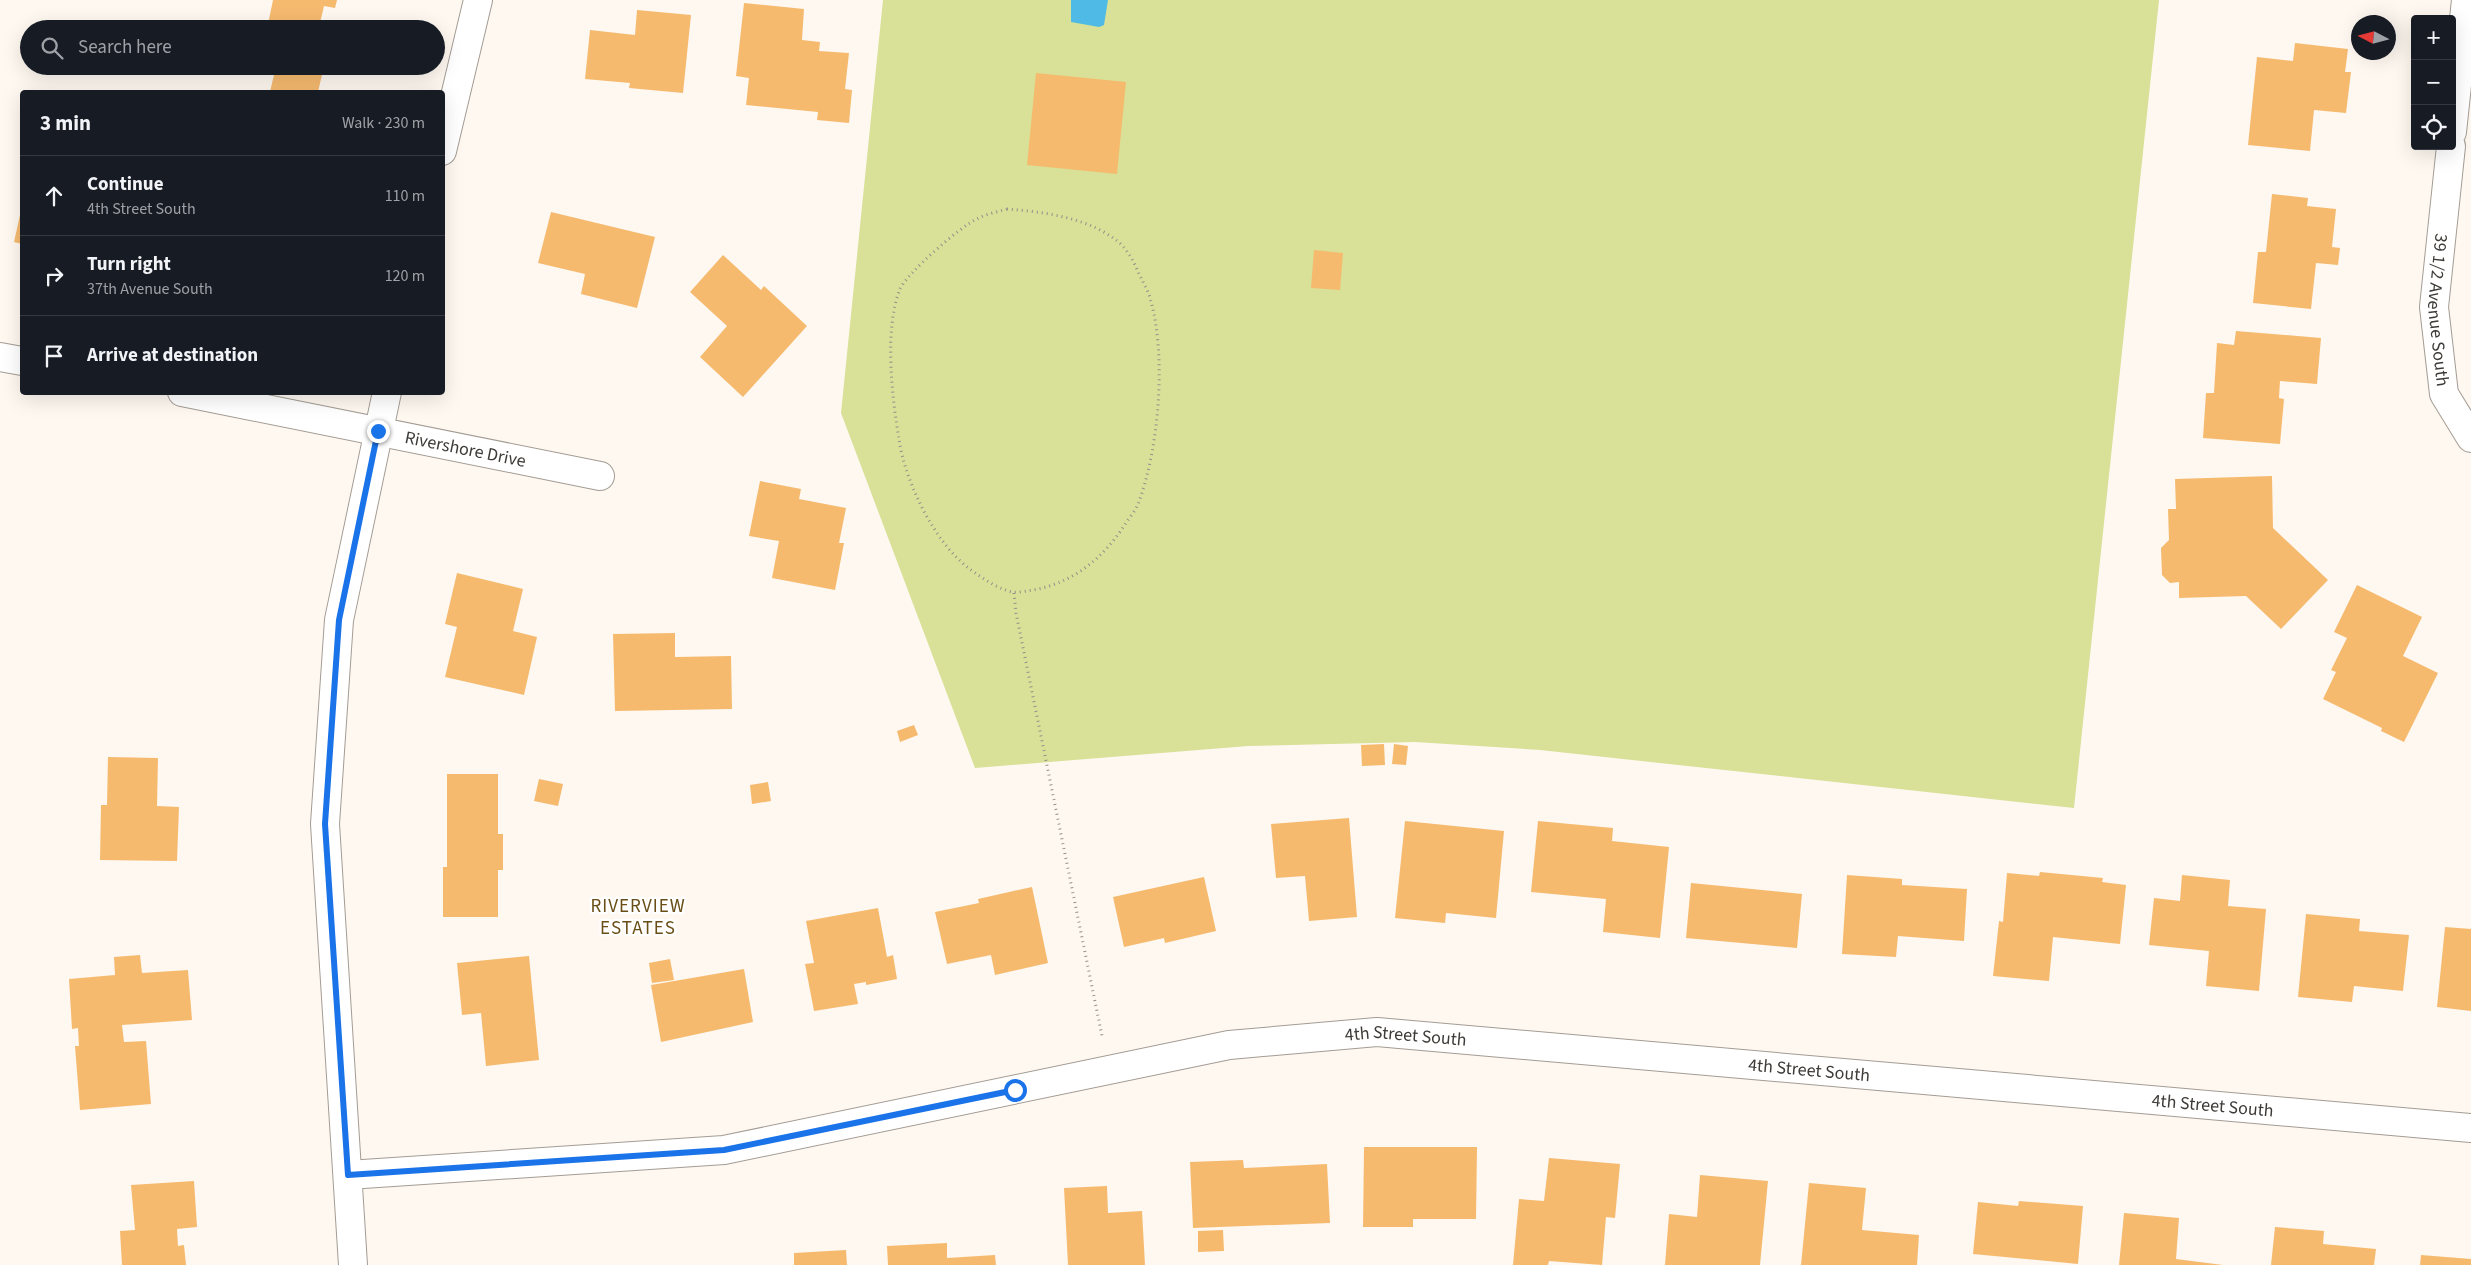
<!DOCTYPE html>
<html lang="en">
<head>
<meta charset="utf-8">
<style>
	:root { --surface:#171b24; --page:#20242c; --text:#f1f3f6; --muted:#9ea1a6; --line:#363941 }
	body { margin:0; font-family:"Source Sans 3",sans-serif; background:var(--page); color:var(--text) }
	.controls { position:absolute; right:15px; top:15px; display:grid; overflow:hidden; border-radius:5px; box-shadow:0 5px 20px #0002 }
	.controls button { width:45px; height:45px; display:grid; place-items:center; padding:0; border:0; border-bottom:1px solid var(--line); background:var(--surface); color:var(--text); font:25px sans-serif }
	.compass { position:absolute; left:2351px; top:15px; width:45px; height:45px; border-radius:50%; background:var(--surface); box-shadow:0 5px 20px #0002; rotate:276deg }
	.stop { position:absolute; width:15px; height:15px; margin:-11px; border:4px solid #1a73e8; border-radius:50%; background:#fff }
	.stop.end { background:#1a73e8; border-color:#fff; box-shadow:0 1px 5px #0008 }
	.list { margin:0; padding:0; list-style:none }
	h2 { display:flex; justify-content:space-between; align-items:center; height:65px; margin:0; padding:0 20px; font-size:21px }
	h2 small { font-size:16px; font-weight:400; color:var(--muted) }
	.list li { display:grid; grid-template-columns:32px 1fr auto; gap:15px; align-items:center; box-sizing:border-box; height:80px; padding:0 20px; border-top:1px solid var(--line) }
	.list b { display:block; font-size:19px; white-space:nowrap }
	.list p { margin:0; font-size:16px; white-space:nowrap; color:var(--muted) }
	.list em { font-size:16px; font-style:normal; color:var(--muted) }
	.icon { flex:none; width:28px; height:28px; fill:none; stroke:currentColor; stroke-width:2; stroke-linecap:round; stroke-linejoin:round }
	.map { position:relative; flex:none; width:2471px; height:1265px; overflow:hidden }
	.search { position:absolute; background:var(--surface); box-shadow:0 5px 20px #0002; left:20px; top:20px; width:425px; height:55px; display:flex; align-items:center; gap:12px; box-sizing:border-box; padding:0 18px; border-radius:28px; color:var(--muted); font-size:19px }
	.panel { position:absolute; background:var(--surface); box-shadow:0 5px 20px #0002; left:20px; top:90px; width:425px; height:305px; border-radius:5px }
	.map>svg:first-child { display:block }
</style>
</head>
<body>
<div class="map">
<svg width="2471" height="1265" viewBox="0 0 2471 1265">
	<rect width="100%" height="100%" fill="#fef8f1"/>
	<path fill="#d8e197" d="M883,0h1276l-85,808 -534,-58 -125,-8 -167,4 -273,22 -134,-355z"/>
	<path fill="#4ebae5" d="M1071,0h37l-4,25 -5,2 -28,-5z"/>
	<path fill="#f6ba6f" d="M273,0h64l-2,8 -11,-2 -4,17 11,2 -1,4h-63z
		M744,3l60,6 -2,31 18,2 -1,9 30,2 -4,36 7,1 -3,33 -32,-3 1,-8 -72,-7 3,-27 -13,-2z
		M637,10l54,5 -8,78 -54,-5 1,-5 -45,-4 5,-49 45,5z
		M2295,43l53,6 -3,23h6l-5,41 -32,-3 -4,41 -62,-6 9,-88 36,4z
		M276,66h48l-6,26h-48z
		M1036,73l90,9 -9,92 -90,-9z
		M2272,194l36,4 -1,8 29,3 -4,38 8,1 -2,17 -22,-2 -5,46 -58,-6 5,-51h8z
		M22,206v38l-8,-2z
		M551,212l104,25 -18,71 -56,-14 4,-20 -47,-11z
		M1314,250l29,3 -3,37 -29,-2z
		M723,255l38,35 3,-4 43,40 -64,71 -43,-40 27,-31 -37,-34z
		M2236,331l85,7 -4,46 -37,-3 -1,17 5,1 -4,45 -77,-6 3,-45h8l3,-50 17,2z
		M2272,476l1,52 55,52 -47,49 -35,-33 -67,2v-16l-9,1 -8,-8 -1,-27 8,-8 -1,-31h8l-1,-30z
		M760,481l41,8 -2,10 47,9 -7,35h5l-9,47 -63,-12 7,-37 -30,-5z
		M457,573l66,16 -10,42 24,6 -13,58 -79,-18 12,-50 -12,-3z
		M2357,585l65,32 -19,39 35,17 -34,69 -23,-11 1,-3 -59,-29 13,-27 -5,-2 16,-32 -13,-6z
		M675,633v24l56,-1 1,53 -117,2 -2,-77z
		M914,725l4,10 -18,7 -3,-11z
		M1384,744l1,21 -23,1 -1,-21z
		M1394,744l14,2 -2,19 -14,-1z
		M108,757l50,1 -1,48 22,1 -2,54 -77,-1 1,-55h6z
		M447,774h51v60h5v36h-5v47h-55v-50h4z
		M539,779l24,5 -5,22 -24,-5z
		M768,782l3,19 -19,3 -2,-19z
		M1349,818l8,99 -48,4 -4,-45 -29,2 -5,-54z
		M1405,821l99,10 -8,87 -50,-5 -1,10 -50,-5z
		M1538,821l75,7 -1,13 57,6 -9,91 -57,-6 3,-33 -75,-7z
		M2040,872l63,6 -1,4 24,3 -6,59 -67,-7 -4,44 -56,-5 6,-55 4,1 4,-49 32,3z
		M1847,875l55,4v6l65,4 -3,52 -66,-5 -2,21 -54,-3z
		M2182,875l48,5 -2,26 38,3 -7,82 -53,-5 3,-35 -60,-6 5,-47 26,3z
		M1204,877l12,54 -51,12 -1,-5 -40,9 -11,-50z
		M1691,883l111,11 -5,54 -111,-10z
		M1032,887l16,76 -53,12 -4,-20 -44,9 -12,-52 44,-9 -1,-4z
		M878,908l9,49 6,-2 4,24 -31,6v-3l-12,2 4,20 -44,7 -9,-47 9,-1 -8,-42z
		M2306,914l54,5 -1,12 50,4 -6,56 -49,-5 -2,16 -54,-5z
		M2445,927l26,2v82l-34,-4z
		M140,955l2,18 46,-3 4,50 -70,5 2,17 22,-1 5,63 -71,6 -5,-64h4l-1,-18 -6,1 -3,-50 46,-4 -1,-18z
		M529,956l10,104 -53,6 -5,-53 -19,2 -5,-52z
		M670,959l4,21 -22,3 -3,-20z
		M744,969l9,53 -92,20 -10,-57z
		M1364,1147h113l-1,72h-63v8h-50z
		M1549,1158l71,6 -5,54 -9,-1 -4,48 -53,-4 -1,4h-35l6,-66 25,2z
		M1243,1160l1,8 83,-4 3,59 -137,5 -3,-66z
		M1700,1175l68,6 -8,84h-95l4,-51 28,3z
		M194,1181l3,46 -20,2 1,17 6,-1 2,20h-64l-2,-34 15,-1 -4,-45z
		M1809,1183l57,5 -4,42 57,5 -2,30h-116z
		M1107,1186l1,27 34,-2 3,54h-77l-4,-77z
		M2019,1201l64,5 -5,58 -105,-10 5,-52 40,4z
		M2124,1213l55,5 -3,41 47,6h-104z
		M2275,1227l49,4 -1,13 53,5 -2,16h-103z
		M1223,1230l1,21 -26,1v-21z
		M947,1243v15l48,-3 1,10h-108l-1,-19z
		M846,1250l1,15h-53v-12z
		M2421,1255l50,4v6h-51z"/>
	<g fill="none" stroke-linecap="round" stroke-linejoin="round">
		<g stroke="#a39c94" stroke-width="30">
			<g id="minor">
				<path d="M2452,132l14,-132"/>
				<path id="s1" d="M2451,146l-17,161 10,87 27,44"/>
				<path d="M442,151l36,-151"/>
				<path d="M0,357l22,4"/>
				<path id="s2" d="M182,392l418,84"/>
				<path id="s3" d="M348,1175l376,-25 505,-105 148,-13 1094,96"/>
				<path d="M353,1265l-28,-441 14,-204 48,-228"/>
			</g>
		</g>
		<path stroke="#94908b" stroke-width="3" stroke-dasharray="1 4" stroke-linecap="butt" d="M1007,209c36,3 79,8 109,31 11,8 18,22 23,34 4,8 9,16 11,24 17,56 9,152 -12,206 -3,8 -10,15 -14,22 -22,33 -51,57 -91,64 -7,1 -15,3 -21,2 -16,-4 -28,-13 -41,-22 -36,-26 -66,-88 -72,-131 -7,-41 -15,-111 1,-150 7,-16 61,-63 77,-70 9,-5 20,-7 30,-10z
			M1014,593l2,20 86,423"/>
		<use href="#minor" stroke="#fff" stroke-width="28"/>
	</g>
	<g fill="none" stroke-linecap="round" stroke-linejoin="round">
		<path stroke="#1a73e8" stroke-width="6" d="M378,431l-39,189 -14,204 23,351 376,-25 291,-60"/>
	</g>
	<g text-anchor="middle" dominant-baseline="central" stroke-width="4.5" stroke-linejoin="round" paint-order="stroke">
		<g font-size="18" fill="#3d3a37" stroke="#fff">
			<text stroke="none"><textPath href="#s1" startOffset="165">39 1/2 Avenue South</textPath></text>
			<text stroke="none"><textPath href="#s2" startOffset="289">Rivershore Drive</textPath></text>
			<text stroke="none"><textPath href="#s3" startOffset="1070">4th Street South</textPath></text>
			<text stroke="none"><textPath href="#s3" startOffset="1475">4th Street South</textPath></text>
			<text stroke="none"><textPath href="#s3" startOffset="1880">4th Street South</textPath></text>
		</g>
		<g font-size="19" letter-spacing="1" fill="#694f16" stroke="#fff">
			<text x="638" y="906">RIVERVIEW<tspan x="638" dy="22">ESTATES</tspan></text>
		</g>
	</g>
</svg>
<div class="controls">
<button>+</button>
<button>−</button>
<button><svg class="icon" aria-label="locate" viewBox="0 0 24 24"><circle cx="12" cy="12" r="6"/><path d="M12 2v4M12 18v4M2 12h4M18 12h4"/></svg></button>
</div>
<svg class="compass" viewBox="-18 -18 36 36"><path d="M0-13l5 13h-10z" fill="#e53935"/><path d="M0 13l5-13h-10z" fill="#9ea1a6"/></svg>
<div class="stop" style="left:1015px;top:1090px"></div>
<div class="stop end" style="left:378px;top:431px"></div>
<div class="search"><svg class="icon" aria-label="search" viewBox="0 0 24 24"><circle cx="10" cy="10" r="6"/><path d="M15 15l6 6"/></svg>Search here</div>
<section class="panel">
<h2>3 min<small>Walk · 230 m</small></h2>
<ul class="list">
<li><svg class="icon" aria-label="ahead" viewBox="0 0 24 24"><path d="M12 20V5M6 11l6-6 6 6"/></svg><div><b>Continue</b><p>4th Street South</p></div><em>110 m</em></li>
<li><svg class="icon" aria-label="right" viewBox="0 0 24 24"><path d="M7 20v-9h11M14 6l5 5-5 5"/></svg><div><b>Turn right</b><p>37th Avenue South</p></div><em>120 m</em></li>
<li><svg class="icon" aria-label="arrive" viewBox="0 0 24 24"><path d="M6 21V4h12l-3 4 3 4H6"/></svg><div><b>Arrive at destination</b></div></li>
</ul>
</section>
</div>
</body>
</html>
